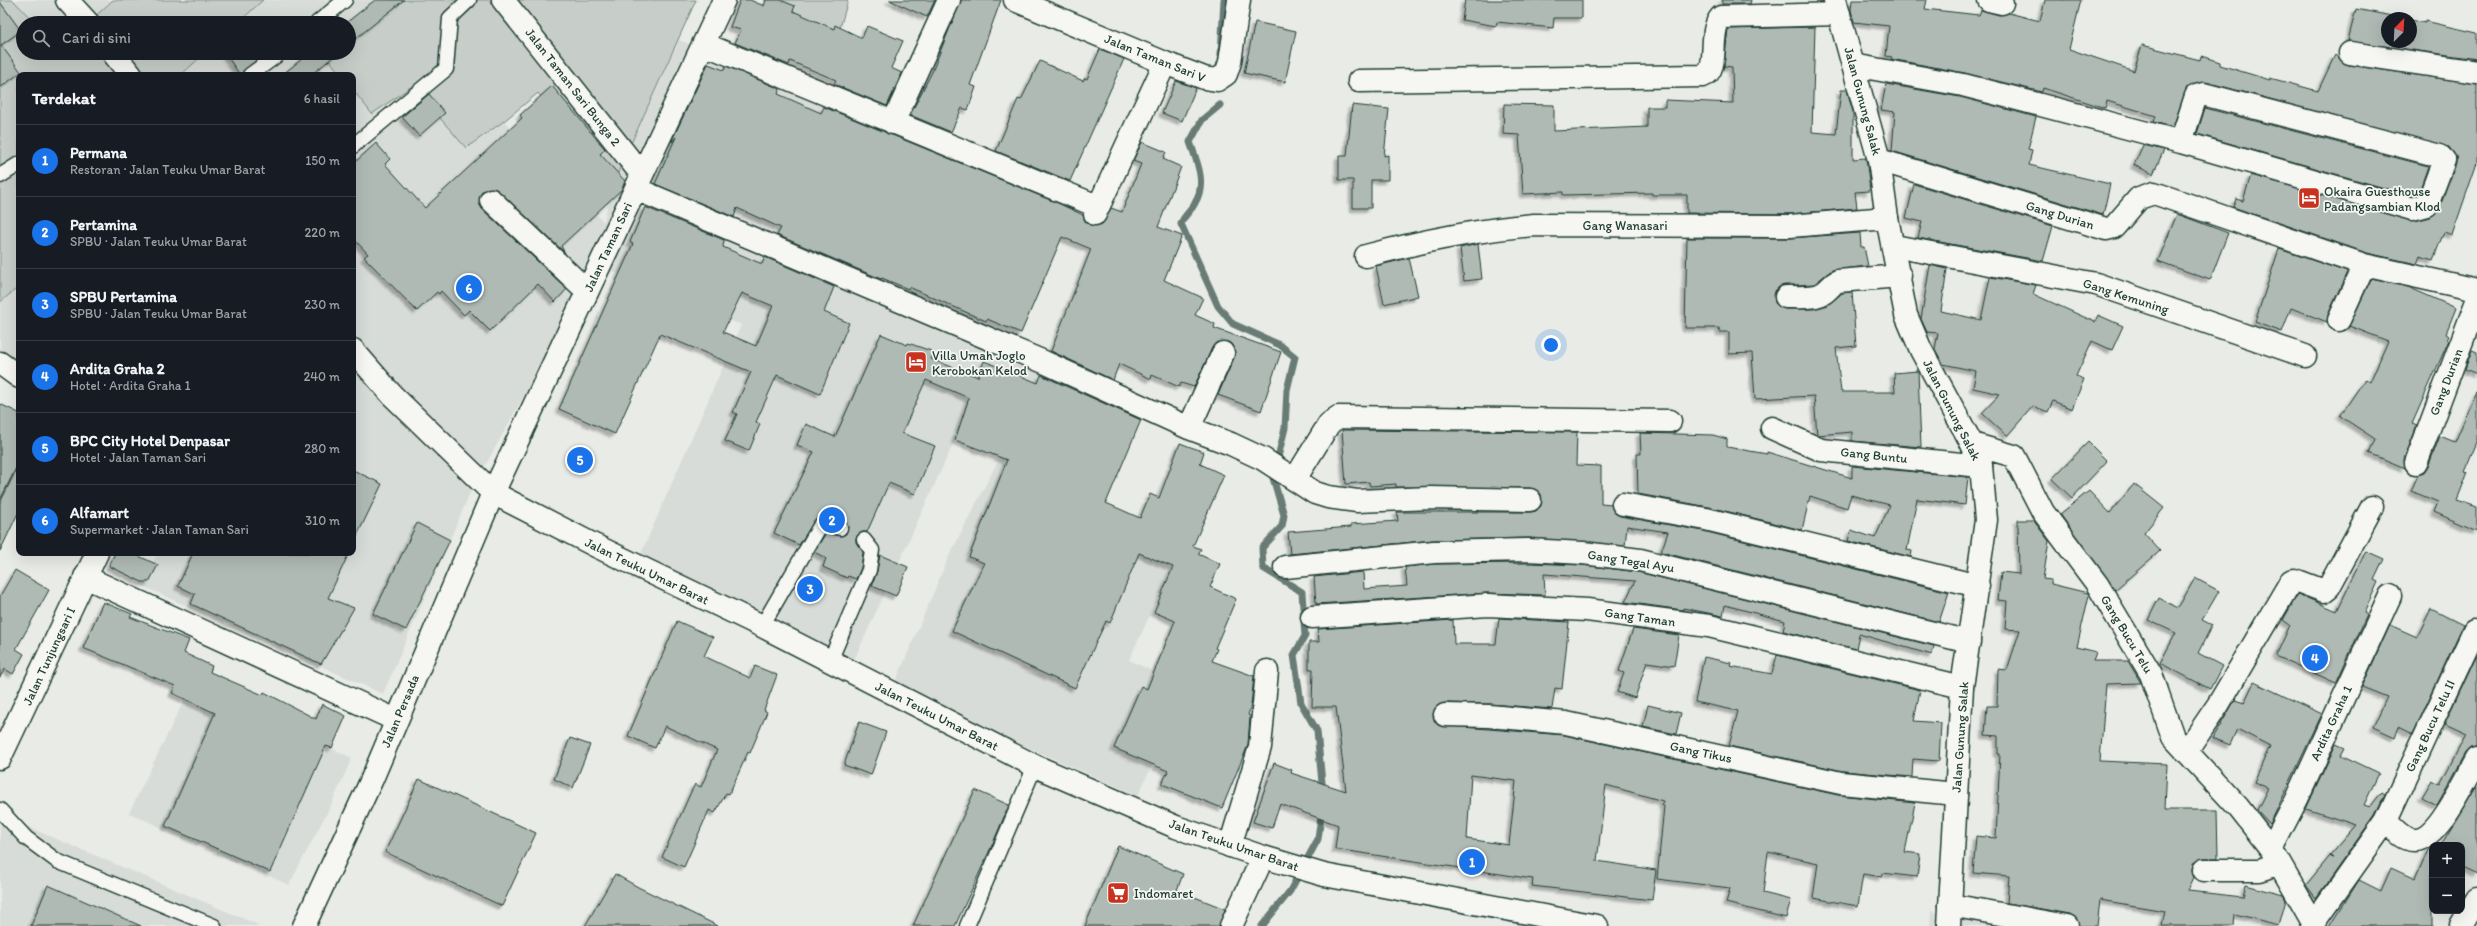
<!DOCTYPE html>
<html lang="id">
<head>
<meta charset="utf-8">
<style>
	:root { --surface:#171b24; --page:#242831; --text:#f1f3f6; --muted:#9ea1a6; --line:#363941; --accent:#1a73e8 }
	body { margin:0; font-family:Itim,sans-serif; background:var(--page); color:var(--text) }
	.controls { position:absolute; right:12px; bottom:12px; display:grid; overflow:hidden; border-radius:8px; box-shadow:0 4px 16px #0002 }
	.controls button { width:36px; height:36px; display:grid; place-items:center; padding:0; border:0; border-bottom:1px solid var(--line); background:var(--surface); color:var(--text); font:20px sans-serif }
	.compass { position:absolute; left:2381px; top:12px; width:36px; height:36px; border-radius:50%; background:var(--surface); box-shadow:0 4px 16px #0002; rotate:24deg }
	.you { position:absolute; left:1551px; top:345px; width:14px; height:14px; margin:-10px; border:3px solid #fff; border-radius:50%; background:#1a73e8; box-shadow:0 0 0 6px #1a73e833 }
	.badge { display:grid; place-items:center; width:26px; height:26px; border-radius:50%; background:var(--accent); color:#fff; font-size:13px; font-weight:700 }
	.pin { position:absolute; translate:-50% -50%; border:2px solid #fff; box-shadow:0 1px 4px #0006 }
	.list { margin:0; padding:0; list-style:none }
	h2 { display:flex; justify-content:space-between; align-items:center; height:52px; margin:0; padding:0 16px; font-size:17px }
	h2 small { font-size:13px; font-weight:400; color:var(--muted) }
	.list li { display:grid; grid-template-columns:26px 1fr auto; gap:12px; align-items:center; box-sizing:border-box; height:72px; padding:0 16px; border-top:1px solid var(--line) }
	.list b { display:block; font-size:15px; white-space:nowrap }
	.list p { margin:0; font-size:13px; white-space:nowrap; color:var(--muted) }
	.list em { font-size:13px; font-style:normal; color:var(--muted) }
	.icon { flex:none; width:22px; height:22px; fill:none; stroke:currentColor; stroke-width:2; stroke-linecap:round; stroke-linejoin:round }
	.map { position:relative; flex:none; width:2477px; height:926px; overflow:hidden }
	.search { position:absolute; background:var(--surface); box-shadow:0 4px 16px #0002; left:16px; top:16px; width:340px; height:44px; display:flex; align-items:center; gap:10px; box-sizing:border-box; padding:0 14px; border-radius:22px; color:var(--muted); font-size:15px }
	.panel { position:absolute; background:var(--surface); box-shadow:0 4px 16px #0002; left:16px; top:72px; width:340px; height:484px; border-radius:8px }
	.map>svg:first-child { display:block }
</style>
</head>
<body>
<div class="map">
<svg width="2477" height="926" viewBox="0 0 2477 926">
	<defs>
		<filter id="shadow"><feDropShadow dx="-3.5" dy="3.5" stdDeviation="1" flood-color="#0004"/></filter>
	</defs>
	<rect width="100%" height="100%" fill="#e9ebe7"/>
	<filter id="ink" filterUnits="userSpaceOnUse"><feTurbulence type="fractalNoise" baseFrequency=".025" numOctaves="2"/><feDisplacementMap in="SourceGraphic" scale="8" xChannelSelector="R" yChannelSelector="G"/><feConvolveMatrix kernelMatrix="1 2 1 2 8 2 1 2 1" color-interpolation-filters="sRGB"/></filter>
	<g filter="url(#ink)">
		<path fill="#d8dcd8" d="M13,0h100l-25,23h-53z
			M263,0h127l-41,23h-111z
			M679,40l399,153 -70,159 128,56 -83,196 85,-81 46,19 -55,118 58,27 -49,109 -245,-108 55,-130 52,-101 -45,-17 -105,229 -138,-68 -82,-22 111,-254 -144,-60 -127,228 -87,201 -243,-109 18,-32h195v-463l19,23 40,-27 54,62 38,-27 100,101 6,-32z
			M205,53h119l17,22h-160z
			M19,287v95l-19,-17v-63z
			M192,684l160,74 -21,47 -42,80 -160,-72z
			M0,815l261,111h-261z
			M1931,911l67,15h-68z"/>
		<path fill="#c7cec9" stroke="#73867e" d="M0,0h13l22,23h-12v30h182l-24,22h-162v212l-19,15z
			M113,0h150l-25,23h-150z
			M390,0h306l-86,190 -72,-97 -34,28 -38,27 -54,-62 -40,28 -19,-24v-15h-12l-17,-22h25v-22z
			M764,0h84l-10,35z"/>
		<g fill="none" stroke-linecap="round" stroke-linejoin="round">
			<path stroke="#687c75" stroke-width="7" d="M1221,54l3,-54
				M1220,105l-18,15 -12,22c7,20 17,41 5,61 -4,9 -11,11 -14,21l37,82 15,18 47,21 15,12 -8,33 -2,38 -12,50 11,37 -2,11 -20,22 1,20 39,24 3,44 -11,19 7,48 16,28 6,62
				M1262,926l28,-35 28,-52 4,-30"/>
		</g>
		<path fill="#b0bab5" stroke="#1f3d34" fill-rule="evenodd" filter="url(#shadow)" d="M375,0h29l-55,44v-21h-3z
			M740,0h10l14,6 2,-6h14l15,6 -2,5 41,18 1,-4 27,13 5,-12 36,15 -12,27 11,5 -15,33 -53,-22 2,-4 -46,-19 -1,4 -54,-22 6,-13 -11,-3z
			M889,0h46l-8,17z
			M961,0h40l-31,85 6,2 -8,23 -6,-2 -11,24 -41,-17 22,-43z
			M1465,0h117v18h-28l-1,10 -56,-6 -1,4 -34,-6z
			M1722,0h29l-1,4h-28z
			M1852,0h75l-2,9 54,6 2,-5 18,5 10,-2 31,8 5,-21h36l-12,49 65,22 8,-26 58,15 1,-4 19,6v3l50,15v-2l48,13 17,-36 13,10 129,19v79l-25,72 -8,-3 -11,28 -13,-4 -3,8 -50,-11 -134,-46 3,-8 7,2 8,-26 164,46 16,-4 8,-8 17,-45v-7l-7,-10 -243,-65 -19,5 -14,40 -19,-5 2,-6 -49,-15 -2,7 -62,-20 -1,4 -77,-19 -74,-14 1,-2 -6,-1 3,-30 -35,-4 -3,-12z
			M0,2l21,29 -20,14 20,27 -21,16z
			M2356,9l46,9h-15v24h24v-22l14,3v-2l52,12v26l-129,-18z
			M1255,22l41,9 -11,51 -41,-9z
			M1815,27l-3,105 24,2 5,-44h6l6,22v47l13,-1 4,33 -15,1 2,16 -67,6 -103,-1v-18h-35v-2l-89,2v-3l-40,2 -4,-59 -16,-1 1,-30 50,1v26l93,-4v-20h18v-7l68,3 -1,-36 -8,-1 4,-37z
			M1100,49l24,10 -54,122 -74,-30 22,-52 3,1 19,-39 43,20 2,-3 2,1z
			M225,53h28l5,6 -18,16z
			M338,53l-27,22h-29l27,-22z
			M708,64l16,6 2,-4 54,23 -2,5 43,19 3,-6 236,97 23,11 2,6 5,4 12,-1 9,-16 11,4 19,-48 -8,-3 9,-19 24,10 -3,7 18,8 -23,60 24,9 -18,44 39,18 -8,17 20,9 -1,4 67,24 -20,59 -43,-16 16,-37 -1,-12 -5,-4 -12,1 -4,5 -18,39 -13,-4 -2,4 -27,-12 -1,4 -32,-15 -6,16 -62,-29 40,-102 -29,-12 -41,96 -34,-14 -1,2 -77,-34 -1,2 -26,-11 -1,1 -104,-44 4,-7 -44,-20 -3,9 -79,-33 21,-47 -4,5 1,-4z
			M1176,81l20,7 -14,33 -20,-8z
			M1886,84l74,13 76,20 -8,32 4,1 -3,15 81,19 -7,31 -211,-64 3,-39 -14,-2z
			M552,86l53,63 -5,5 25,27 -3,8 -61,57 4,7 -66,-62 -5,-3 -12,3 -3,12 3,6 85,80 -12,13 -17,-18 -48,47 -21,-21 -5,5 -23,-24 -2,3 -2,-2 -20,19 -53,-54 4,-3 -15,-16v-74l23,-21 14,16 -5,5 40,44 97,-90 -2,-3z
			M429,94l16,19 -26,23 -17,-19z
			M1352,105l37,4 -5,47 4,-1v25h-17v28h-18v-28h-14v-24h8z
			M2205,108l223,58 -10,29 -6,1 -215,-62z
			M2143,145l21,5 -11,24 -19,-9z
			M1914,184l139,42 -10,35 -125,-23 4,-16 -16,-4z
			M645,207l79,33 -1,7 39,17 3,-7 69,30 -10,25 25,11 -29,71 -43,-19 -21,47 4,2 -11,27 -24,-10 12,-27 -4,-2 18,-40 -91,-38 -45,100 -56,-25 74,-165 -3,-2zM742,293l31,13 -17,40 -33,-14z
			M2177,214l51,19 -18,47 -52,-19z
			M1860,233l1,14h3l4,19 -36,4 -18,14 -34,2 -5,5v12l10,6h29l14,-4 14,-12 10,-1 4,54 -20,2 5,44h54l-1,-19 24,-2 3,76 -69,-6v-9l-35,3 -3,-39 -59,3 -3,-46 -23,1v-22h-9l-1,-4h-34l2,-90h103z
			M1478,244l4,35 -18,2 -4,-33z
			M2279,249l68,23 -19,43 -1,7 -36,-14 -9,24 -27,-10z
			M1409,258l9,38 -34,8 -8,-38z
			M1930,265l17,4 -6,42 40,9 9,-43 46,8 -3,9 62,28 3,-7 25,11 -11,24 -20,-9 -16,35 8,3 -12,30 -19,-8 -5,11 -15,-6 -26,30 -25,-23 18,-19 -27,-6 3,-17 -33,-7 -8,-15 3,-16 -11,-1 -6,-13z
			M2371,279l37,8 48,21 -10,25 3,2 -2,4 2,1 -37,84 5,2 -13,33 1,9 -36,-15 6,-14 -35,-23 25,-37 5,3 18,-41 -39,-15z
			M881,334l26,11 1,-2 26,9 -3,7 47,18 6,-16 54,22 3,-8 100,45 -35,83 34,15 10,-24 9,4 21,-55 24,9 -4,12 24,11 -31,71 8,3 -3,5 22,10 -10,23 26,12 -21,49 2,1 -5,12 42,15 -3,29 -3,10 2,1 -2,29 -26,63 -60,-24 6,-13 -54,-23 27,-62 6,3 28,-68 -21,-9 19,-45 -34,-14 -29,70 -4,-2 -31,67 -123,-57 32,-68 -15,-6 38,-97 -52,-20 14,-42 -43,-18 -24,53 33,13 -20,48 -26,-11 -22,49h-5l-6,5v5l7,10 -2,16 -5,11 -8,-3 -1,2 -24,-11 3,-9 -12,-6 12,-19 16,3 4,-2 2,-8 -5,-6 -14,-4 -12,2 -18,27 -25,-12 40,-81 -17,-7 9,-21 29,13z
			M2472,350l5,2v22l-12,-5z
			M2477,391v51l-12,29 3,1 -11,28 20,7v24l-43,-19 4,-10 -27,-11 7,-16 6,-2 4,-6 12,-31 15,6z
			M0,404l19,9v49l-19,38z
			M1342,430l235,2 -1,33 25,1v38l10,1 4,8 5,3 83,15 246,61 -10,30 -278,-70 7,-20 -41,-6 -2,20 -96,-8 -95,2 -144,14 -2,-22 63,-5v-3l47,-3 -1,-9h133l6,-1 5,-5v-12l-11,-6 -134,-1v-3l-26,2 -1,-4 -23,2z
			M1640,433l73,2 14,4v8l40,7v-2l85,26v-12l116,11 -3,28 -48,-6 -10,51 5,1 -1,6 -63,-16 3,-11 24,8 15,-33 -39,-10 -4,13 -37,-12 -8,34 -93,-23 -71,-13 -1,-40h4z
			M2088,442l19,19 -35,37 -20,-19z
			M19,464v47l-19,40v-48z
			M353,470l29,14 -29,60z
			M2134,484l30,24 -20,25 16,18 -45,39 -55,-76 29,-23 21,22z
			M2018,520h15l16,21 -6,38 8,1v4l37,9 1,2 -12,52 19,5 -3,9h35l13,22 -35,1 -6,77 67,3 -2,46h52l1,48h-14l-11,5 -1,7 2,7 -6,14 55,6 3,-12 37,10 3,5 -7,25 -44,-11 -1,12h-72l3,-15 -65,-11 -3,26h-18l-4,-9 -5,-3 -63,-11 2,-27 -36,-3 3,-37 20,2 4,-84h-2v-18l-13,-1 2,-29h10l1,-37 9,1 13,-40 -15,-1 2,-28 -9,-1 3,-28 18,2z
			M417,523l33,17 -44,90 -33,-16z
			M2366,551l18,8 -10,21 4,2 -14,31 3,2 -31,68 -60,-27 14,-31 -7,-5 15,-26 39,17z
			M115,553h17l26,12 -9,17h-7l-33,-16z
			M193,553h156l-21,45 26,10 -33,56 -130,-60 4,-10 -17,-8z
			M880,555l28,12 -12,29 -24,-10 5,-15z
			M1528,563l54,2 56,7 296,74 -2,9 -73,-21 -3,15 -73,-18 2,-10 -60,-16 -2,11 -40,-8v2l-58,-8 10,-21 -91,-7 1,21 -58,-2 -171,11 -2,-27 49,-5 1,17 43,-3 -2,-19 30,-3z
			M15,570l34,20 -33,59 8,5 -11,20 -8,-5 -5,8v-81z
			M2195,578l24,13 -17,29 10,5 -14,28 24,13 -12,23 -50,-26 16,-30 -28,-13 11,-22 19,10z
			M103,602l29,12 -2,3 59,23 -5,13 28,13 -2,6 53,23 1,-3 52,27 6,-15 24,12 -14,32 -6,-2 -56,126 -105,-46 50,-113 -43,-20 3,-7 -92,-38z
			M2431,609l32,16 -50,109 -14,-7 -4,10 -22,-10 14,-30 -25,-10 28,-62 27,12z
			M1499,618l70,4 -7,67 -7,-1 -3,21 -62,-5 -45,-1 -10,5 -2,6 5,11 126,10 274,60 77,8 -10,49 15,2 -3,23 -35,-4v4l-19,-3 -5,32 -45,-8 5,-35 -50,-11 -5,41 28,7 -5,18 -60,-15 4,-15 -73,-9 7,-73 -2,-1 1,-4 -57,-16 -9,76 59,9 -4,30 -120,-14 1,-7 -198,-30 3,-24 -58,-21 -8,24 -19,-6 21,-59 18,7 -1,3 55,18 -10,-84h-24l1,-38h-4v-27h10l-1,-13 135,-9 1,24h42zM1471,775l45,6 -7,64 -42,-6z
			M677,621l36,16 -9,19 46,22 5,-12 22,9 -13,35 3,2 -17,41 -2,-1 -19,42 -3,-1 -11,20 -6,-3 -25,57 -22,-10 28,-63 5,-10 6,3 16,-37 -52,-24 -10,22 -27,-12z
			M1633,629l46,6 -5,31 -27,-4 -12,36 -18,-6 7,-19 -5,-2z
			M2477,654v93l-6,1 -5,5 -29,52 -15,-8 10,-17 8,4 26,-49 -22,-10z
			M1777,655l143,35 -6,31 27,2 -2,38 -26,-2 -1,18 -69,-6 -114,-25 9,-35 -43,-9 9,-45 27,6 -1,3 42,8z
			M2254,682l68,32 -52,110 -13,-14 11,-22 -14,-6 16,-36 -33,-17 -7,16 -17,-7 22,-38 9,3z
			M1648,705l33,8 -5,21 -33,-7z
			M859,722l27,10 -15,43 -27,-10z
			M570,738l20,7 -17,43 -19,-9z
			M2336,744l9,4 -4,7 38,18 -15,32 6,2 12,-15 3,2 -10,21 -59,83 -10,-13 24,-29 3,1 -3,-2 26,-30 -50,-16z
			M419,779l117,54 -34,73 -117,-54z
			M2477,786v87l-15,-7v-21h-21z
			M975,790l34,15 -16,38 -38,83h-42z
			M1118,846l65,28 -6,16 48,19 -6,17h-134z
			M2432,847v79h-102l29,-46 22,11 10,-23 24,11 14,-31z
			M615,874l23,13 80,39h-133z
			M48,885l93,41h-110z"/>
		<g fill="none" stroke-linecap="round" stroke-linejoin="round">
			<g stroke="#1f3d34" stroke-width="17">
				<path id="service" d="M317,23l28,-23
					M250,75l30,-22
					M353,146l93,-77 4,-51 19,-18
					M0,176l19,-12
					M762,626l58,-100 7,-2 13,4
					M830,661l39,-91 3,-20 -8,-10
					M0,810l26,28 31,23 157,65
					M967,926l68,-160"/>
			</g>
			<g stroke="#1f3d34" stroke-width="25">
				<path id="minor" d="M503,0l139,175
					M1015,0l150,63 39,15 13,2 9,-6 4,-12 9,-62
					M1989,0l13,3
					M704,44l393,162
					M2350,53l127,19
					M1853,65l110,20 51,13 167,44 231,67 15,-4 17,-45 -4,-4 -237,-62 -7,2 -15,46
					M1359,81l344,-5c18,-6 4,-44 18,-59l118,-3
					M893,123l56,-123
					M1879,160l227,69 8,-2 25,-29 15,-5 210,72 113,25
					M636,189l408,173 145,66 42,16 32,15 52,34 13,4 29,4 74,-3 99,2
					M491,200l96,91
					M1095,214l70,-151
					M1894,246l202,38 209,72
					M1366,256c56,-15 110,-26 168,-31l256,1 97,-8
					M1786,297c11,0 30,2 39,-5 5,-4 7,-8 13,-11l62,-5
					M2339,320l25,-55
					M0,363l19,14
					M1189,428l34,-75
					M1772,428l49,22 160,16
					M1972,444l42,12 29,56 54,72 54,90 22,63 65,70 33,42 44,77
					M2416,463l61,-162
					M1295,479l34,-55 9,-7 332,4
					M493,493l231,-493
					M1623,504l83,15 272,67
					M1285,567l149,-15 94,-2 55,3 57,7 329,82
					M85,577l311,143
					M1312,617l176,-12 99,5 122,16 253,61
					M1445,715l44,1 77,7 275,60 115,11
					M2186,752l32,-47 73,-124 4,-1 29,11 5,-4 43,-80
					M0,758l97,-205
					M2386,821c7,7 17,19 28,19 23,2 53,-63 63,-81
					M1230,846l30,-99 7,-76
					M2271,849l26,-50 93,-203
					M2204,870h56l19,-7
					M1950,905l117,21
					M2313,924l73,-103 88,-190
					M1231,926l32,-69
					M2461,926l16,-27"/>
			</g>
			<g stroke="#1f3d34" stroke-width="25">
				<path id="tertiary" d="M1835,0l44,160 8,58 19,97 15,35 51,94 9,22 5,54 -24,167 -13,239
					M304,926l68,-147 121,-286"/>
			</g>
			<g stroke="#1f3d34" stroke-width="25">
				<path id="secondary" d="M67,0l21,23
					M113,53l18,22
					M353,350l39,45 101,98 101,52 168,81 273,140 141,61 87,30 61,18 273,51"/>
			</g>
			<use href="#service" stroke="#f6f6f2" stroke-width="14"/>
			<use href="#minor" stroke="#f6f6f2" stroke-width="22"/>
			<use href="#tertiary" stroke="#f6f6f2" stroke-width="22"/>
			<use href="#secondary" stroke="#f6f6f2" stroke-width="22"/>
		</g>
	</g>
	<defs>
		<g id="hotel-square" transform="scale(1.15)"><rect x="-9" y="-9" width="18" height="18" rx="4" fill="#c8321e" stroke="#f6f6f2"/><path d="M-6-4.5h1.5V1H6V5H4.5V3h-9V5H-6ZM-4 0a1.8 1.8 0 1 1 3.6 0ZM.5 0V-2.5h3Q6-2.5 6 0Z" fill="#fff"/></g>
		<g id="supermarket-square" transform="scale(1.15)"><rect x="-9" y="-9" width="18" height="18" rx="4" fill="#c8321e" stroke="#f6f6f2"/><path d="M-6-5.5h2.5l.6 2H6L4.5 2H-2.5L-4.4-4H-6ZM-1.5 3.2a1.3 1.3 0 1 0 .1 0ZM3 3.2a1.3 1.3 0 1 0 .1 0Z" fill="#fff"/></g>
	</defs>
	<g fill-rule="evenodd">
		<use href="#hotel-square" x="2309" y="198"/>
		<use href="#hotel-square" x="916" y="362"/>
		<use href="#supermarket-square" x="1118" y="893"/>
	</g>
	<g text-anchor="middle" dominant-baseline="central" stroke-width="3.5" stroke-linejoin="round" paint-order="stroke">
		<g font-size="13" fill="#1f3d34" stroke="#f6f6f2">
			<text transform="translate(1155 58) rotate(22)">Jalan Taman Sari V</text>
			<text transform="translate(573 87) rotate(52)">Jalan Taman Sari Bunga 2</text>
			<text transform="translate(1863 101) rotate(75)">Jalan Gunung Salak</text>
			<text transform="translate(2060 215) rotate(17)">Gang Durian</text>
			<text x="1625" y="225">Gang Wanasari</text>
			<text transform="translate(608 247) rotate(-65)">Jalan Taman Sari</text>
			<text transform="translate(2126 296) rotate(18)">Gang Kemuning</text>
			<text transform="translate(2446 382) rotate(-69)">Gang Durian</text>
			<text transform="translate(1952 410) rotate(63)">Jalan Gunung Salak</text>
			<text transform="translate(1874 455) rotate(6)">Gang Buntu</text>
			<text transform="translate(1631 561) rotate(9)">Gang Tegal Ayu</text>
			<text transform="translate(647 571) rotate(26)">Jalan Teuku Umar Barat</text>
			<text transform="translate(1640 617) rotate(8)">Gang Taman</text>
			<text transform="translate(2127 634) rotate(59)">Gang Bucu Telu</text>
			<text transform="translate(49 656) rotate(-65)">Jalan Tunjungsari I</text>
			<text transform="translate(400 711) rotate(-67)">Jalan Persada</text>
			<text transform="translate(937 716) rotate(27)">Jalan Teuku Umar Barat</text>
			<text transform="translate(2331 723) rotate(-65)">Ardita Graha 1</text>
			<text transform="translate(2430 726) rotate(-65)">Gang Bucu Telu II</text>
			<text transform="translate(1960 737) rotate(-86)">Jalan Gunung Salak</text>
			<text transform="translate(1701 752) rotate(12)">Gang Tikus</text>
			<text transform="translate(1234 845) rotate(19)">Jalan Teuku Umar Barat</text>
		</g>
		<g font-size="13" fill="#1f3d34" stroke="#f6f6f2" text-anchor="start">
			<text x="2324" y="191">Okaira Guesthouse<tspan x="2324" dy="15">Padangsambian Klod</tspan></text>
			<text x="932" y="355">Villa Umah Joglo<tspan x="932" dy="15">Kerobokan Kelod</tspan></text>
			<text x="1134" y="893">Indomaret</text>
		</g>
	</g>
</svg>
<div class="controls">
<button>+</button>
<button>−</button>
</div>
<svg class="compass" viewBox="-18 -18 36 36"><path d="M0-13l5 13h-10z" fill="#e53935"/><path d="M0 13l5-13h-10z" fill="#9ea1a6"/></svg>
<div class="you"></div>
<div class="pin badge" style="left:1472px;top:862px">1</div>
<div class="pin badge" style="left:832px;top:520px">2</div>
<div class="pin badge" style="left:810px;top:589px">3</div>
<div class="pin badge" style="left:2315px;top:658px">4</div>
<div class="pin badge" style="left:580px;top:460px">5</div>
<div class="pin badge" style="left:469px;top:288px">6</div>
<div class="search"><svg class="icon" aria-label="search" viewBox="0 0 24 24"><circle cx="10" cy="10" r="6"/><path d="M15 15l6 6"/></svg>Cari di sini</div>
<section class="panel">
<h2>Terdekat<small>6 hasil</small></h2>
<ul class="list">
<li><span class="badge">1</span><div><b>Permana</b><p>Restoran · Jalan Teuku Umar Barat</p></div><em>150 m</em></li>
<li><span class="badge">2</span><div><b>Pertamina</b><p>SPBU · Jalan Teuku Umar Barat</p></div><em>220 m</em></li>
<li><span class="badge">3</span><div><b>SPBU Pertamina</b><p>SPBU · Jalan Teuku Umar Barat</p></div><em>230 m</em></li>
<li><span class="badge">4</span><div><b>Ardita Graha 2</b><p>Hotel · Ardita Graha 1</p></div><em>240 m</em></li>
<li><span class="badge">5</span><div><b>BPC City Hotel Denpasar</b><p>Hotel · Jalan Taman Sari</p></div><em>280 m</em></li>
<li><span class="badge">6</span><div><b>Alfamart</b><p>Supermarket · Jalan Taman Sari</p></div><em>310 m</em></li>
</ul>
</section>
</div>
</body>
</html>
